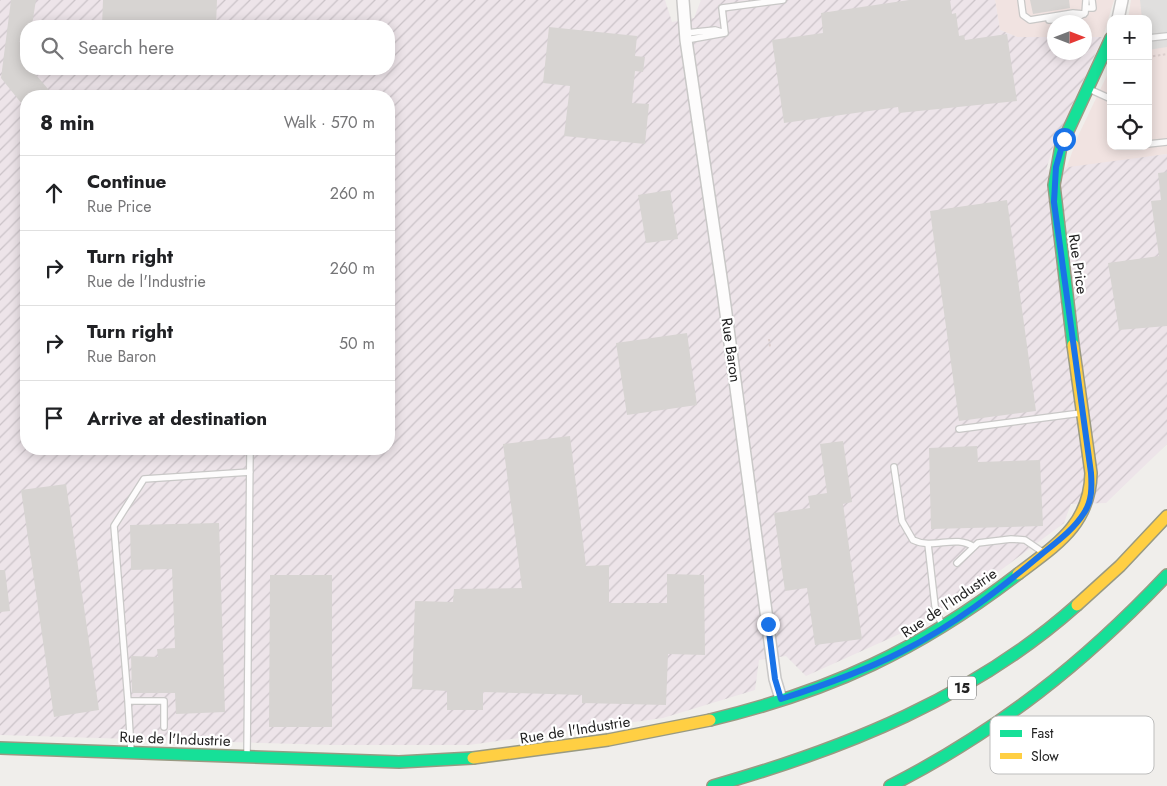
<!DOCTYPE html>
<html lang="en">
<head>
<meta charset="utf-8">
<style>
	:root { --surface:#fff; --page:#f2f2f2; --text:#202124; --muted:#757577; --line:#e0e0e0 }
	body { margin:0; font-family:Jost,sans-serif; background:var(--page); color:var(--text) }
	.controls { position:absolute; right:15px; top:15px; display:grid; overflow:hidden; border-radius:10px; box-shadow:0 2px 12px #0003 }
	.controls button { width:45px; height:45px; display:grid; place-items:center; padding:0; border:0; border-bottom:1px solid var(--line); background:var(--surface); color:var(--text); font:25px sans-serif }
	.compass { position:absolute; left:1047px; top:15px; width:45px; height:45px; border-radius:50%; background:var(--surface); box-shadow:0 2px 12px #0003; rotate:90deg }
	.stop { position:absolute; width:15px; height:15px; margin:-11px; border:4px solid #1a73e8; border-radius:50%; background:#fff }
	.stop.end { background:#1a73e8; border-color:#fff; box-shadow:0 1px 5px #0008 }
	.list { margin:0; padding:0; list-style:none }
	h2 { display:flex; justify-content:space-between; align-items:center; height:65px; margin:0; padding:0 20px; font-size:21px }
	h2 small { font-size:16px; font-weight:400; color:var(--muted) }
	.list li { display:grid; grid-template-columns:32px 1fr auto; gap:15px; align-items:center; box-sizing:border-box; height:75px; padding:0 20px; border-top:1px solid var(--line) }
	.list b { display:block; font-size:19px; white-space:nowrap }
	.list p { margin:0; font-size:16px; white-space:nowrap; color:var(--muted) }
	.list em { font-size:16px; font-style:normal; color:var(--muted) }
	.icon { flex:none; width:28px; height:28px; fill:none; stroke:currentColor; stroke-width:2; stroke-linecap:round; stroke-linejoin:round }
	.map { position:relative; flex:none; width:1167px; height:786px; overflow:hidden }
	.search { position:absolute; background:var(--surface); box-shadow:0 2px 12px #0003; left:20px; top:20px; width:375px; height:55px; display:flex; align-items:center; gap:12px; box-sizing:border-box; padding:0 18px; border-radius:20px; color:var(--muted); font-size:19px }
	.panel { position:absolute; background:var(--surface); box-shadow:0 2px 12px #0003; left:20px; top:90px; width:375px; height:365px; border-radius:20px }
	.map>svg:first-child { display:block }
</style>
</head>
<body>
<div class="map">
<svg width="1167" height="786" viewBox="0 0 1167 786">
	<defs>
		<pattern id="industrial-furrows" width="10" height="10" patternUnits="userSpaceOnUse" patternTransform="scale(1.25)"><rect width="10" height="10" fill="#ede4e9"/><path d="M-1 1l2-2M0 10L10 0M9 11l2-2" fill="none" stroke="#cbc3c8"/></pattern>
	</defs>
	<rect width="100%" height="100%" fill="#f0eeeb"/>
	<path fill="#f1e3e1" d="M995,0h119l-11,37h-18l-1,-15h-30v15h-37l-17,-7z
		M1131,0h36v154l-101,15 12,-33 33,-69v79h37v-127h-20z"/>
	<path fill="url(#industrial-furrows)" fill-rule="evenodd" d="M0,0h665l7,22 22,-4 7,-18h294l5,30 17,7h37v15h30l1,-15h18l-50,110 -7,23 121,-16v290l-61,59 -35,1 -7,19 -63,47 -97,62 -98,44 -20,-20 -27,4 -4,30 -92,28 -194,27h-136l-333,-10zM26,26h363v43h-363zM26,96h363v353h-363z"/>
	<path fill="#e0dfde" d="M1140,0h27v47l-19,3v-31h-6z"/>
	<path fill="#d7d4d2" d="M11,0h25l-4,25 -6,1v4l-5,5 3,3 -5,4 5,4 -4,3 3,4 -3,2 6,8v6h5l23,27h-28v13l-25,-31z
		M103,0h114l-1,26h-114z
		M909,0h41l2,14 4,-1 3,23 5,-1 1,5 42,-6 10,67 -118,12 -1,-6 -114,16 -12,-83 51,-7 -2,-20z
		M1030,0h39l1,8 -37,6z
		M549,27l88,9 -2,20 10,1 -2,15 -8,-1 -3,32 17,1 -4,40 -81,-8 6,-50 -27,-3z
		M1167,172v154l-48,4 -11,-67 51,-7 -8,-55 10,-1 -3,-27z
		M670,190l8,49 -32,4 -8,-48z
		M1007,200l29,211 -77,10 -29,-210z
		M687,333l10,72 -70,10 -11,-72z
		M570,436l16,130 23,-1v38h58v-29l37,1 1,80 -37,-1 -2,51 -84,-2v-8l-99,-3v18h-36v-19l-35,-2 3,-88 38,1 1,-13 68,-1 -19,-144z
		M843,441l9,61 -9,2 19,135 -47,6 -8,-57 -22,3 -11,-78 36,-5 -2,-12 19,-3 -7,-49z
		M977,446l1,16 62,-2 3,66 -112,3 -2,-81z
		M66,484l33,226 -45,7 -33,-227z
		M219,523l6,189 -49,2 -1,-21h-43l-1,-37 27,1 -1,-8 18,-1 -3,-79 -41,1 -1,-45z
		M0,570h5l5,41 -10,1z
		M270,575h62v152h-63z"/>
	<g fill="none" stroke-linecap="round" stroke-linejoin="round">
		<g stroke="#c9c8c7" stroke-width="8">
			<path id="lane" d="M1021,0l2,15 7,5 43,-7 11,1
				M1087,8h6l-1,-8
				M1049,20l25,-1 11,-6 1,-13
				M686,33l29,-3 10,3
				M725,33l-3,-25 61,-8
				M1148,38l19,-2
				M686,40l39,-7
				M1089,89l22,10
				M1148,144l19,-2
				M1131,146h4
				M959,429l122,-16
				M894,467l8,54 11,19c21,10 42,-6 61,7
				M928,544l7,62 7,20
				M957,563l21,-20 33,-4 14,1 19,13
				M128,701l3,50
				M164,727v-26h-36l-14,-175 30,-47 106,-7
				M247,755l3,-306"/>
		</g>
		<g stroke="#c9c8c7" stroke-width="14">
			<path id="street" d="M683,0l3,40 37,251 52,388 6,20
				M1118,19l4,-19"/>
		</g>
		<g stroke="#999a82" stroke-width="14">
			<path id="fast" d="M1073,345l-19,-160 7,-39 50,-108
				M710,720c121,-29 209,-70 308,-146
				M0,748l399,14 74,-4
				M713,786c131,-37 261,-89 364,-181
				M890,786c108,-55 194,-123 277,-211"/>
		</g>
		<g stroke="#999a82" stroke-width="14">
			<path id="slow" d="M1018,574c38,-29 72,-49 73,-101l-18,-128
				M1077,605l43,-39 47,-50
				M473,758l135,-18 102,-20"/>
		</g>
		<path stroke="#dccecd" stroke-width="2" stroke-dasharray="2.5 2.5" stroke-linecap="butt" d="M1148,57l19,-3
			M769,339l1,8"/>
		<use href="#lane" stroke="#fdfcfc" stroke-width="5.5"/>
		<use href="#street" stroke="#fdfcfc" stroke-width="11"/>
		<use href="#fast" stroke="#16e098" stroke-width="11"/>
		<use href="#slow" stroke="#ffcf43" stroke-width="11"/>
	</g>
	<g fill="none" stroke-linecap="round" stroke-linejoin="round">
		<path stroke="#1a73e8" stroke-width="6" d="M768,624l7,55 6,20c41,-13 81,-27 120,-47 52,-26 98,-62 142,-99 15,-12 31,-24 41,-40 8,-12 8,-25 7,-40l-37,-271 2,-35 8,-28"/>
	</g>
	<g text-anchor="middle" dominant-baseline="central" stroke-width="4.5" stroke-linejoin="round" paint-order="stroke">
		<rect fill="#fff" stroke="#646464" stroke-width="1" x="948" y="676.5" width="28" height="23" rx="4"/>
		<g font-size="14" font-weight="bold" fill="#222">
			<text x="962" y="688">15</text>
		</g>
		<g font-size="15" fill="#222" stroke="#fff">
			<text transform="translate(1078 264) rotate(82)">Rue Price</text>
			<text transform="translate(731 350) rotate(82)">Rue Baron</text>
			<text transform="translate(949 603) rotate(-34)">Rue de l'Industrie</text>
			<text transform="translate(575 730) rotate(-9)">Rue de l'Industrie</text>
			<text transform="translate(175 739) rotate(2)">Rue de l'Industrie</text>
		</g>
	</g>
	<rect x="990" y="716" width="164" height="58" rx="8" fill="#fff" stroke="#bdbdbd" stroke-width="1"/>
	<rect x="1000" y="730" width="22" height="7" fill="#16e098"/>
	<rect x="1000" y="753" width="22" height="6" fill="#ffcf43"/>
	<g font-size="14" fill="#222">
		<text x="1031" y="738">Fast</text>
		<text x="1031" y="761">Slow</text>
	</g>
</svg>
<div class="controls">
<button>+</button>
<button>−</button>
<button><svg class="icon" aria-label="locate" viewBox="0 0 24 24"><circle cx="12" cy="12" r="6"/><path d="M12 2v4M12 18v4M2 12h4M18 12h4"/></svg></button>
</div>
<svg class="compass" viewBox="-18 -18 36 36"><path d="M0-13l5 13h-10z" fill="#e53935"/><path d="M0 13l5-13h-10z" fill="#757577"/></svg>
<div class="stop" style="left:1064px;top:139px"></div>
<div class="stop end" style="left:768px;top:624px"></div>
<div class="search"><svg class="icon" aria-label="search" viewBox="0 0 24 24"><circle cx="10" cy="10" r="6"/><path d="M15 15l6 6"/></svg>Search here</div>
<section class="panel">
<h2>8 min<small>Walk · 570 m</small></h2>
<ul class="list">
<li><svg class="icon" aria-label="ahead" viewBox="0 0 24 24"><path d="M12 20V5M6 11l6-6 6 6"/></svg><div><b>Continue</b><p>Rue Price</p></div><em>260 m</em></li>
<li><svg class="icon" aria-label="right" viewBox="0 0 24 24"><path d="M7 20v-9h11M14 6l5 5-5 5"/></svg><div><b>Turn right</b><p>Rue de l'Industrie</p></div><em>260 m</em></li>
<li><svg class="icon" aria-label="right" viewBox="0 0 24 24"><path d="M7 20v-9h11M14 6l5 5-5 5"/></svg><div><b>Turn right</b><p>Rue Baron</p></div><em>50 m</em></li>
<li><svg class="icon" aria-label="arrive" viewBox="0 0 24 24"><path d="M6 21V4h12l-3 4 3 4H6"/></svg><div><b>Arrive at destination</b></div></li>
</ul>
</section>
</div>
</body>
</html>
